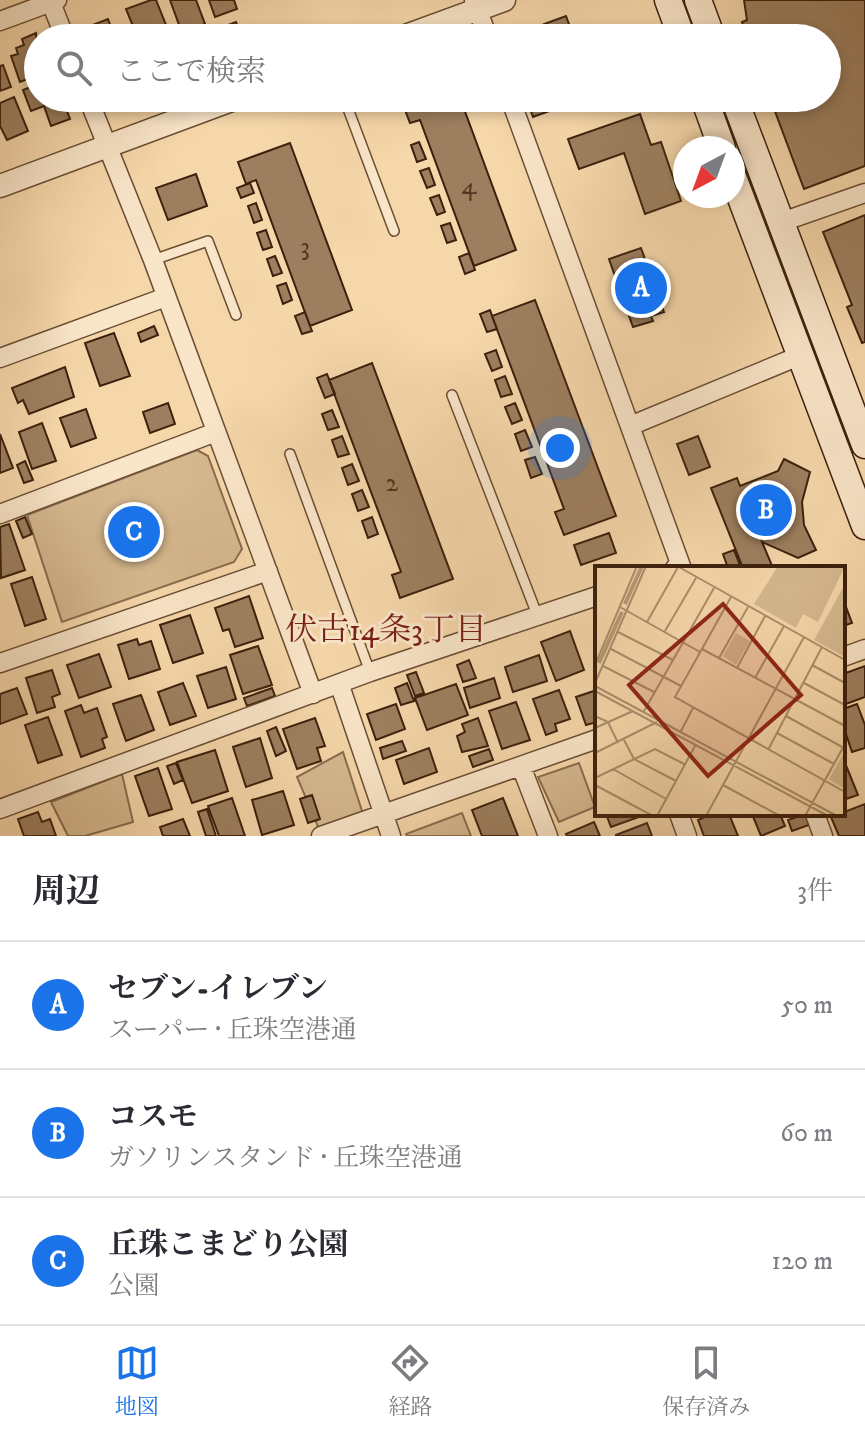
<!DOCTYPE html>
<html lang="ja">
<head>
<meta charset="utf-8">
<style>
	:root { --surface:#fff; --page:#f2f2f3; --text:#2b2b33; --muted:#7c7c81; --line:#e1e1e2; --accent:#1a73e8 }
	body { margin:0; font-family:"IM FELL DW Pica","Noto Serif JP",serif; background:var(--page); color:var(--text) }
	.compass { position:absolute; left:673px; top:136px; width:72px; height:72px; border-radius:50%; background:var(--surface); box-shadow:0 4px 12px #0003; rotate:221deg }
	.you { position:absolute; left:560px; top:448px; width:28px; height:28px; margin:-20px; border:6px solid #fff; border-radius:50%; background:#1a73e8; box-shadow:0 0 0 12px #1a73e833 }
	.badge { display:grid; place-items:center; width:52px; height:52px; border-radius:50%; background:var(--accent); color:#fff; font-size:26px; font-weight:700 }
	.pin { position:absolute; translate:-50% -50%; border:4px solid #fff; box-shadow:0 2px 8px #0006 }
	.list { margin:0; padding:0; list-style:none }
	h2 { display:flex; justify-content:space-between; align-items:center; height:104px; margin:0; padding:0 32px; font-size:34px }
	h2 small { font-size:26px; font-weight:400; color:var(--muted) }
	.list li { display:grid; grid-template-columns:52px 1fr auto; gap:24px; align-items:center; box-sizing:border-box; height:128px; padding:0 32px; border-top:2px solid var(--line) }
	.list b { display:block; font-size:30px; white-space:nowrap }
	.list p { margin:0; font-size:26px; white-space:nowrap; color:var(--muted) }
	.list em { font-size:26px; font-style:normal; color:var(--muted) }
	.icon { flex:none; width:44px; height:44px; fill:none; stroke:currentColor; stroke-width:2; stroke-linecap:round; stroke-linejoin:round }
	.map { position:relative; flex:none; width:865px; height:836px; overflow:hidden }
	.search { position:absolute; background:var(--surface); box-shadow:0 4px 12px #0003; left:24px; right:24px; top:24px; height:88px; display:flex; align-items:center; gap:20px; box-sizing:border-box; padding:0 28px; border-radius:44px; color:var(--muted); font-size:30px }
	.sheet { height:488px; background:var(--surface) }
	nav { display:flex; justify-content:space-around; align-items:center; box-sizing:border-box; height:112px; border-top:2px solid var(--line); background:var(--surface); font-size:22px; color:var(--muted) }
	nav a { display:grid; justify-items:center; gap:4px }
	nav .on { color:var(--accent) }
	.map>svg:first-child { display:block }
</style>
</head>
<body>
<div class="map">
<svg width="865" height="836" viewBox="0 0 865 836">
	<rect width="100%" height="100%" fill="#f6d7aa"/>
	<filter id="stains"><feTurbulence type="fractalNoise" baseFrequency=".0025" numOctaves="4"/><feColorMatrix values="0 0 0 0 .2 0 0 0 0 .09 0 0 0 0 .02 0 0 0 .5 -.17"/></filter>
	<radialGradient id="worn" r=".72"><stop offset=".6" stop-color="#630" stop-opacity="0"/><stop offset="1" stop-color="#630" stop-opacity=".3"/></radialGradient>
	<path fill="#d6b88f" stroke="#896c4e" stroke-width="2" d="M197,450l11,6 34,93 -8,13 -172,60 -35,-107z
		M343,752l20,62 -44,15 -22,-52z
		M579,763l16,44 -36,15 -21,-45z
		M122,774l11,48 -48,14h-17l-17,-34z
		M462,813l9,23h-64l-1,-2z"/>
	<path fill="#9d7f5f" stroke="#3c200d" stroke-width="2" d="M151,0h5l10,25 -29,11 -11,-27z
		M170,0h26l9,24 -23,9z
		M209,0h25l3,9 -22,8z
		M744,0h121v166l-61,23 -34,-91h57v-60h-79l-6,-16 5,-2z
		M566,16l8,22h-24l-6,-14z
		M108,19l4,11 6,-3 4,11h-37l-3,-9z
		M236,22l6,16h-48z
		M36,33l2,42 -18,7 -9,-26 7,-2 -2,-6 8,-3 -2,-6z
		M3,65l8,22 -11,4v-25z
		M38,84v14h24l8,21 -19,7 -7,-20 -13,5 -8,-21z
		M14,97l14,34 -21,9 -7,-14v-23z
		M411,98h49l56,152 -42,16 -54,-146 -10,3 -8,-21z
		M526,98h59l-52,19z
		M640,114l11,31 10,-3 20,59 -36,13 -21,-61 -45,16 -11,-30z
		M419,142l7,17 -9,3 -6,-17z
		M290,143l62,167 -42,16 -54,-146 -10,4 -8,-22z
		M429,168l6,17 -8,3 -7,-17z
		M196,174l11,32 -39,14 -12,-32z
		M250,183l4,10 -13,5 -4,-10z
		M439,195l6,17 -8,3 -7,-17z
		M256,203l6,17 -8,3 -6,-17z
		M865,215v127l-3,1 -15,-36 5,-2 -29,-73z
		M450,223l6,17 -9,3 -6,-17z
		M266,230l6,17 -9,3 -6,-17z
		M641,248l23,64 -13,4 2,5 -20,6 -24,-68z
		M469,253l6,17 -10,4 -6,-17z
		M275,256l7,17 -9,3 -6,-17z
		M286,283l6,17 -9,4 -6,-18z
		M535,300l81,216 -52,19 -9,-23 9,-3 -72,-193z
		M490,310l7,19 -10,3 -7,-18z
		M305,312l7,19 -10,3 -7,-18z
		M154,326l4,9 -17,7 -3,-9z
		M114,333l16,43 -30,10 -15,-43z
		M496,350l6,17 -10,4 -7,-17z
		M372,363l81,216 -53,19 -8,-23 9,-3 -72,-192z
		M65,367l9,30 -45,17 -6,-14 -5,3 -6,-15z
		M327,374l8,20 -10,4 -8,-20z
		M505,376l7,18 -11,3 -6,-17z
		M168,403l7,21 -25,9 -7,-21z
		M515,403l7,17 -10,4 -7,-17z
		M86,409l10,29 -25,9 -11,-29z
		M332,410l7,17 -11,3 -6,-16z
		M42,423l14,38 -24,8 -13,-37z
		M525,430l7,17 -11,4 -6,-17z
		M0,434l13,34 -13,5z
		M342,436l7,18 -11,3 -6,-17z
		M698,436l12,31 -21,8 -12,-31z
		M535,457l7,17 -11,4 -6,-18z
		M784,459l26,13 -8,30 2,23 12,25 -18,8 -36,-16 11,26h-30l-32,-80 26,-10 3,8 38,-15z
		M25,461l8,19 -9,3 -7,-18z
		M352,464l7,17 -11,4 -6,-17z
		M362,490l7,17 -11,4 -6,-17z
		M25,517l7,17 -9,4 -7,-17z
		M372,517l6,17 -10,4 -6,-17z
		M9,524l16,46 -24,8 -1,-51z
		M609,533l7,20 -35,12 -7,-20z
		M734,550l7,18h-13l-5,-14z
		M32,577l14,42 -21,7 -14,-42z
		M249,596l14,42 -28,9 -6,-18 -6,2 -8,-23z
		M843,599l9,24 -9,3z
		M190,615l13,38 -30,10 -13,-38z
		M570,631l14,39 -28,11 -15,-39z
		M137,639l2,6 12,-4 9,28 -31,10 -11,-34z
		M258,646l14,39 -29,9 -13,-39z
		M99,654l12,33 -32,11 -12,-33z
		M539,655l8,26 -34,11 -8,-25z
		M469,660l7,18 -13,4 -6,-17z
		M865,666v31l-22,8v-31z
		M226,667l10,32 -28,9 -11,-32z
		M52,670l8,24 -8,3 3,10 -18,6 -11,-35z
		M416,672l8,21 -9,3 -8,-21z
		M494,678l6,20 -30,10 -6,-20z
		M183,683l13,33 -26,9 -12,-33z
		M407,683l7,18 -13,4 -6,-17z
		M456,684l12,31 -41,15 -12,-32z
		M17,688l10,26 -27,10v-30z
		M272,688l3,8 -28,10 -3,-8z
		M559,690l11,29 -15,5 2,7 -11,4 -13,-36z
		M597,690v32l-11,3 -10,-28z
		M141,695l13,35 -28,11 -13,-37z
		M516,702l14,38 -28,9 -13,-38z
		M396,704l9,25 -29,11 -9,-26z
		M857,704l8,21v23l-13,4 -9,-27v-16z
		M81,705l3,8 13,-5 10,29 -5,2 3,9 -24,9 -16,-46z
		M48,717l14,38 -24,8 -13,-38z
		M315,718l10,28 -8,2 4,13 -24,8 -14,-40z
		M478,718l10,28 -26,6 -5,-16 8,-4 -3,-8z
		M276,727l10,24 -10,5 -9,-25z
		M260,738l12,40 -26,9 -13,-40z
		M402,741l4,10 -23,8 -3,-11z
		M429,748l8,24 -33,12 -8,-24z
		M489,749l4,11 -20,7 -4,-11z
		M215,750l13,41 -36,12 -15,-41z
		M176,763l7,17 -9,4 -7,-18z
		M845,763l13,32 -15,5v-36z
		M158,768l14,41 -23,7 -14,-40z
		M283,791l11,34 -32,10 -10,-35z
		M312,795l8,24 -12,4 -8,-24z
		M232,798l13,38h-26l-11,-30z
		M503,798l15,38h-36l-10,-26z
		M865,804v32h-26l-8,-19z
		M207,809l9,27h-10l-8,-24z
		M38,812l4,10 8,-3 6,17h-32l-6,-17z
		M606,814h32l1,3 -28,10z
		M712,814h17l9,22h-34l-6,-16z
		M752,814h28l5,12 -24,10z
		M805,814l4,11 -17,6 -4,-11z
		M183,819l7,17h-27l-3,-9z
		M594,822l6,14h-33l-1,-2z
		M647,823l5,13h-36v-1z"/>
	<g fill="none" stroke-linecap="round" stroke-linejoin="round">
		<g stroke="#6a4e34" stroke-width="12">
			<path id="service" d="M344,98l50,133
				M153,260l55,-19 28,74
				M452,395l86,222
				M290,454l80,218"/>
		</g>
		<g stroke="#6a4e34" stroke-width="21">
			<path id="minor" d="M50,0l15,38
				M474,0l14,38
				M0,21l57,-21
				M88,98l65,162 160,434
				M510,98l171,468 -6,2
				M779,223l86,-30
				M0,358l166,-61
				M630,426l169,-70
				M0,514l216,-82
				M843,657l22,-8
				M0,663l268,-92
				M340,686l51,150
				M521,766l27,70
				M0,809l370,-137 227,-76
				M679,814l8,22
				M815,814l8,22
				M321,836l276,-97"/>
		</g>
		<g stroke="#6a4e34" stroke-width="25">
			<path id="tertiary" d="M400,38l104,-38
				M0,186l237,-88"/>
		</g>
		<g stroke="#3c200d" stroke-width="29">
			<path id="secondary" d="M668,0l14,38
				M698,0l14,38
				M704,98l18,50
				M734,98l131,347
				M733,177l132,349"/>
		</g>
		<use href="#service" stroke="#f9e5c8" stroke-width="9"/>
		<use href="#minor" stroke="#f9e5c8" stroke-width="18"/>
		<use href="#tertiary" stroke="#f9e5c8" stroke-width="22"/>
		<use href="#secondary" stroke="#f9e5c8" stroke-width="26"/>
	</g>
	<g text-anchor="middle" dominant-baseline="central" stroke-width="6" stroke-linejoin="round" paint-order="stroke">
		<g font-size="26" fill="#543822">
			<text x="469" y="186">4</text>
			<text x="305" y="247">3</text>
			<text x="392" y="483">2</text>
		</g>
		<g font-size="32" fill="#7a1f14" stroke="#f9e5c8">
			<text x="386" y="631">伏古14条3丁目</text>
		</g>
	</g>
	<g transform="translate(595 566)">
		<rect width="250" height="250" fill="#f6d7aa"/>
		<path d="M183,0h67l-27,56 -15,-8 -7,14 -42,-24zM250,18v73l-31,-17zM141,67l14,8 -14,24 -13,-9zM250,185v38l-16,-10z" fill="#d6b88f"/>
		<path fill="none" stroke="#b79975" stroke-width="4" d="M30,38l17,-38M4,97l23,-51"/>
		<path fill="none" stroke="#ac8e6b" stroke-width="2" d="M82,0l168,94M136,31l-56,100 170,95M25,41l80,45M52,56l31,-55M70,65l31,-53M23,66l55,28M16,83l70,37M107,83l143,77M124,92l29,-51M0,99l42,-99M217,99l33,18M8,100l51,26M142,102l28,-52M160,112l29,-52M0,117l51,-117M209,117l41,22M0,120l242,130M0,125l233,125M49,145l70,-123M0,150l13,6 10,21M191,150l58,32M0,162l38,-17M86,165l12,-23M182,167l57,31M29,174l10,19 42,22M173,184l54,-103M0,187l62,-31M18,203l53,30M0,212l60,-29 29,15M0,219l58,31M128,219l57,31M62,250l39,-72M111,250l98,-179M210,250l40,-72"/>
		<path fill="#8f2418" fill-opacity="0.15" stroke="#8f2418" stroke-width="4" d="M128,38l78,91 -93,81 -79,-91z"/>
		<rect width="250" height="250" fill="none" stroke="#3c200d" stroke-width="4"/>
	</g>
	<rect width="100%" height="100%" filter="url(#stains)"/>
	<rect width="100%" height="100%" fill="url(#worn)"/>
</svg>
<svg class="compass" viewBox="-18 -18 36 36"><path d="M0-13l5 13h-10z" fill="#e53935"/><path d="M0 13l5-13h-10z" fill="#7c7c81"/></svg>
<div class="you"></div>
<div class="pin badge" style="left:641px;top:288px">A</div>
<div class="pin badge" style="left:766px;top:510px">B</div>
<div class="pin badge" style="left:134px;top:532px">C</div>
<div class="search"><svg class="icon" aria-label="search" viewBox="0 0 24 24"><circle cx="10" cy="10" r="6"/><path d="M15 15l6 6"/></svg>ここで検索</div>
</div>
<section class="sheet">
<h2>周辺<small>3件</small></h2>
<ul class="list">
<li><span class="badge">A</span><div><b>セブン-イレブン</b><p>スーパー · 丘珠空港通</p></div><em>50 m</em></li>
<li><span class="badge">B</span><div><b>コスモ</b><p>ガソリンスタンド · 丘珠空港通</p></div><em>60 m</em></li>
<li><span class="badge">C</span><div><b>丘珠こまどり公園</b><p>公園</p></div><em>120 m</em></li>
</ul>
</section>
<nav>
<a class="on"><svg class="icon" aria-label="map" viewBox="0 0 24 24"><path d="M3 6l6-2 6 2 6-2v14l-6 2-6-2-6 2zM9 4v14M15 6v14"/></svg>地図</a>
<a><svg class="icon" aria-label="directions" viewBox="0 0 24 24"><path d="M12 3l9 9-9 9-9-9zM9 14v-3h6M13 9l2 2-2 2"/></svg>経路</a>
<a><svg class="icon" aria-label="saved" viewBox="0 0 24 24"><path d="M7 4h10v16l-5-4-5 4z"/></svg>保存済み</a>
</nav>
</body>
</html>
